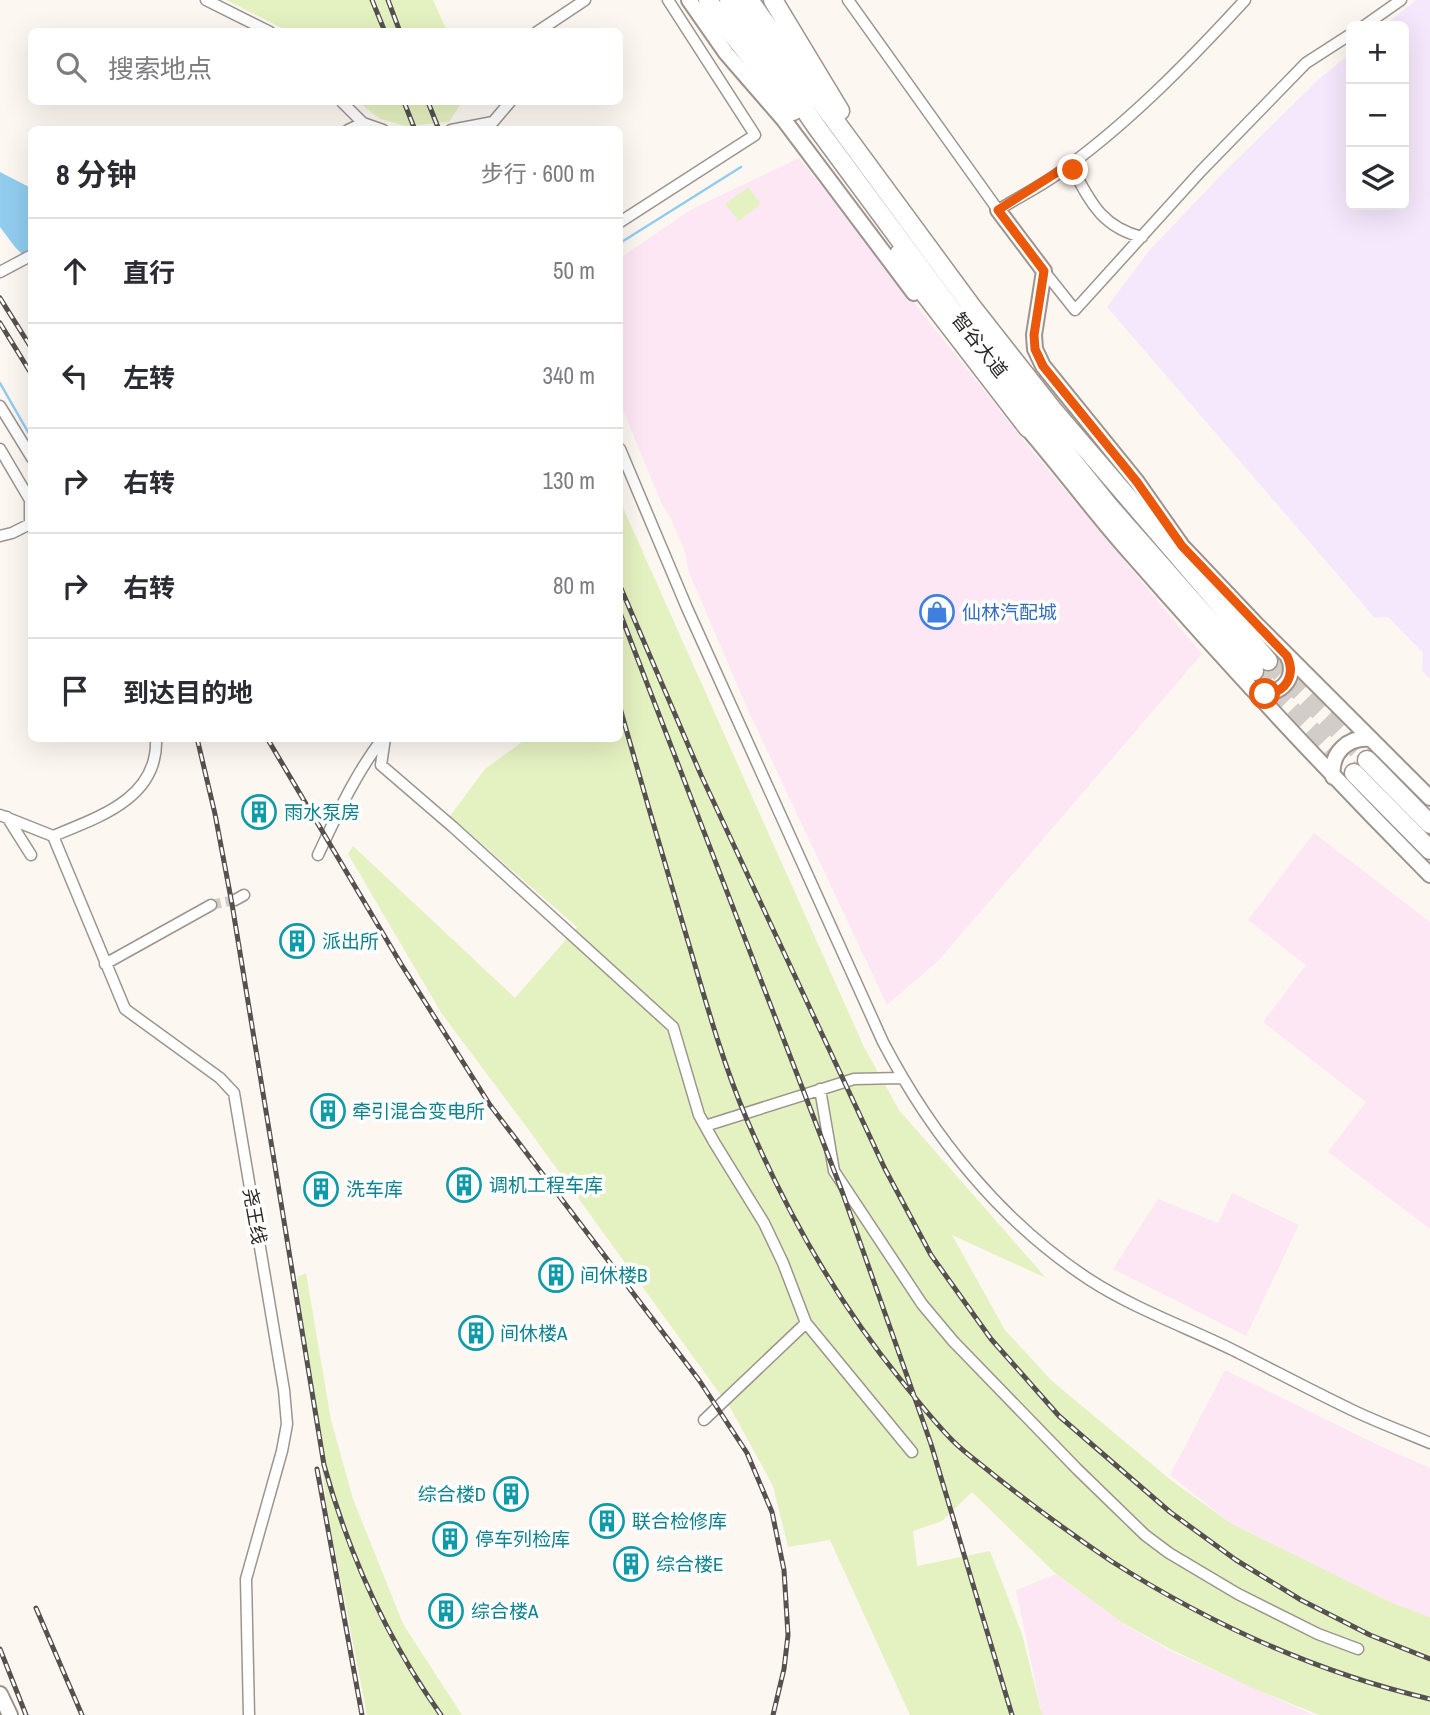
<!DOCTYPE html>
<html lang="zh">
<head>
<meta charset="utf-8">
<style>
	:root { --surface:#fff; --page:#f7f7f7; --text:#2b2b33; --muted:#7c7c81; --line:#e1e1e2 }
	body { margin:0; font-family:"Archivo Narrow","Noto Sans SC",sans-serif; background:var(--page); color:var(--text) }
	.controls { position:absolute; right:21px; top:21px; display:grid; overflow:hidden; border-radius:10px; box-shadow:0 7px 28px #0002 }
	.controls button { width:63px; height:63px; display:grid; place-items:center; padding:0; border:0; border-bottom:2px solid var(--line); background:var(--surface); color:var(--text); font:35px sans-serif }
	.stop { position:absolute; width:21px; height:21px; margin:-16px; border:5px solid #ea580c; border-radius:50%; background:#fff }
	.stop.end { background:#ea580c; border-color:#fff; box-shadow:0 2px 7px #0008 }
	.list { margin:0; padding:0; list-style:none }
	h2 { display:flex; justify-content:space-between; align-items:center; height:91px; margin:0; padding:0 28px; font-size:30px }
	h2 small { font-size:23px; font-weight:400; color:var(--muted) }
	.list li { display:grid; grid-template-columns:46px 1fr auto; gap:21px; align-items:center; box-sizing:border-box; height:105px; padding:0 28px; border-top:2px solid var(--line) }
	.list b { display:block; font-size:26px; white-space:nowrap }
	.list em { font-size:23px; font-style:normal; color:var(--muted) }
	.icon { flex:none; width:38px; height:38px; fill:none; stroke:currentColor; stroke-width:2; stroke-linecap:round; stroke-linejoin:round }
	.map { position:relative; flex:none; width:1430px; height:1715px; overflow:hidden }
	.search { position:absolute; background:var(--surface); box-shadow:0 7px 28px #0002; left:28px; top:28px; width:595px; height:77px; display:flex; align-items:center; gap:18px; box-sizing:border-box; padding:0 24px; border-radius:10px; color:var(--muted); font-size:26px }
	.panel { position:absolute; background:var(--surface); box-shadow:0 7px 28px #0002; left:28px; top:126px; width:595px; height:616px; border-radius:10px }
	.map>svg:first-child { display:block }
</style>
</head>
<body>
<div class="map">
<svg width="1430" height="1715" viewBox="0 0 1430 1715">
	<rect width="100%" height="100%" fill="#fdf7f2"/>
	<path fill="#fde7f4" d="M799,158l230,289 173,207 -263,306 -52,45 -139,-295 -60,-140 -3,-18 -14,-33 -10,-17 -41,-99v-145l72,-49z
		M1314,833l116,89v307l-102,-77 38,-50 -103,-80 43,-57 -58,-45z
		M1232,1193l67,32 -53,111 -133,-67 45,-70 60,24z
		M1225,1370l155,76 50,22v149l-39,-14 -161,-80 -60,-48z
		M1056,1574l66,49 47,27 145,65h-272l-26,-125z"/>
	<path fill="#f6e8fc" d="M1416,0h14v679l-8,-8 1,-18 -35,-36 -13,1 -268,-311 41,-55 72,-76 99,-97 32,-26v152h53v-179h-20z"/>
	<path fill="#e4f1c0" d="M226,0h207l14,31h-159z
		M358,102h104l-13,20 -43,4 -26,-7z
		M748,187l13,17 -22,17 -14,-17z
		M620,501l244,546 35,63 147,168 -94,-43 53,95 47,51 120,100 60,43 160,79 38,14v98h-111l-64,-26 -85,-40 -49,-27 -66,-49 -83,-81 -30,29 -29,10 4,35 73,-15 32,83 20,81h-132l-80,-175 -42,7 -15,-61 -42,-77 -200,-276 -89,-119 -94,-160 5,-8 162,152 62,-71 -127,-111 35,-47 41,-30 94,-1z
		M306,1273l25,147 22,79 50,125 59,91h-95l-39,-200 -31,-238z"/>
	<path fill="#91ccef" d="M0,172l31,16v75l-16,-16 -15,-20z"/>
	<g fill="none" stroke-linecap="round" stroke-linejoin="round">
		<path stroke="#91ccef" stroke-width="2.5" d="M620,243l121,-76
			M0,383l32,56"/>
		<path stroke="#d3cdc9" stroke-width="10" stroke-dasharray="10 5" stroke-linecap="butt" d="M211,905l24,-5"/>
		<path stroke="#d3cdc9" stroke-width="18" stroke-dasharray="18 9" stroke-linecap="butt" d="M1268,661l99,99
			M1254,671l100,102"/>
		<g stroke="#9e948d" stroke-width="13">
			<path id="street" d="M206,0l64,32
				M848,0l150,210c18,-11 37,-21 55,-33 71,-49 134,-114 192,-177
				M1364,26l37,-26
				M537,32l48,-32
				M342,102l21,21 20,7
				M348,130l15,-7
				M451,130l42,-8 17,-20
				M1070,164c19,35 30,63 72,73
				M620,222l135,-87 -87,-135
				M1044,271l31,39 126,-139 105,-108 45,-29
				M0,272l32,-17
				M0,406l32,52
				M0,449l30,51v24l-18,9 -12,3
				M620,449l67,159 196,434c49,94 118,180 207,238 45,29 96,47 143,70 40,20 79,41 119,60 25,12 52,22 78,33
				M385,738l-4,27 72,62 220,200 26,88 15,27 50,81 19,40 23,60 106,129
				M0,815l53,21 72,173 95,69 14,15 50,297 3,34 -5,27 -36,128 3,136
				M7,817l24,38
				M53,836c46,-19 106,-38 103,-98
				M318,855c19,-40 37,-81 65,-117
				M235,900l9,-5
				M105,964l106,-59
				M820,1089l14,82 88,133 31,37 124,128 68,66 24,18 69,41 80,40 40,15
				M705,1126l149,-47 47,-1
				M704,1420l102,-97"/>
		</g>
		<g stroke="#9e948d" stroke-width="18">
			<path id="secondary" d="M0,1694l10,21"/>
		</g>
		<g stroke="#9e948d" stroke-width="18">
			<path id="primary" d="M689,0l37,53 58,67 130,173
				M998,210l46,61 -10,64 1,14 8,17 94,116 45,64 75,79 173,173
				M1021,421c39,44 73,92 112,135 96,110 195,216 297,319
				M1251,688c24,15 50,-9 36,-33
				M1333,777c-3,-24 15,-41 38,-38"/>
		</g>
		<g stroke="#9e948d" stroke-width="21">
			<path id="highway" d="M708,0l13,20 72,91
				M729,0l89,129 136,184 153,191 147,167
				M749,0l78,110 145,197 81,103 215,251
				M773,0l67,111
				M899,254l12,22 117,152
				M1367,760l63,64
				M1354,773l76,77"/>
		</g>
		<use href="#street" stroke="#fff" stroke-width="10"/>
		<use href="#secondary" stroke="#fff" stroke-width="14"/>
		<use href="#primary" stroke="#fff" stroke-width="14"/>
		<use href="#highway" stroke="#fff" stroke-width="18"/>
		<g stroke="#56514e" stroke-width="5">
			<path id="rail" d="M372,0l13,32
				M388,0l12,32
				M404,102l11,28
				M428,102l11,28
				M0,298l32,51
				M0,323l32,52
				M620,586l81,189 184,394 46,86 60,84 68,77 111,96 66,48 65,40 69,35 60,24
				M620,613l223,581 88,250 81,271
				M620,708c22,77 44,153 67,230 18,61 35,123 60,182 40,93 89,180 153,259 17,21 34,43 53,62 13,13 28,23 42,35 38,30 76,58 116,85 99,63 204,111 319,138
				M197,738l18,76 17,90 92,561c25,90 62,173 117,250
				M267,738l134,226 89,141 209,275 48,73 25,59 12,58 4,65 -4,34 -11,46
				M317,1469l45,246
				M36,1608l46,107
				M0,1649l26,66"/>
		</g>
		<use href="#rail" stroke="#fff" stroke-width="2.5" stroke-dasharray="8" stroke-linecap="butt"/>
	</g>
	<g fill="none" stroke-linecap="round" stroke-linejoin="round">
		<path stroke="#ea580c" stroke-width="9" d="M1073,170l-3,-6 -72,46 46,61 -10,64 1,14 8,17 94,116 45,64 105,110c9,19 -1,37 -22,38"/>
	</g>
	<defs>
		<g id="shop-ring" transform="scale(1.75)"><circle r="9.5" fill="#fff" stroke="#3f7fe0" stroke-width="1.5"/><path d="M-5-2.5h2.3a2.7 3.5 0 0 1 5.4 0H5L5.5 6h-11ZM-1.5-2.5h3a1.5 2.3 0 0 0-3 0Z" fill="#3f7fe0"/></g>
		<g id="building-ring" transform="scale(1.75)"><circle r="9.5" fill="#fff" stroke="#0f9aa8" stroke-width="1.5"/><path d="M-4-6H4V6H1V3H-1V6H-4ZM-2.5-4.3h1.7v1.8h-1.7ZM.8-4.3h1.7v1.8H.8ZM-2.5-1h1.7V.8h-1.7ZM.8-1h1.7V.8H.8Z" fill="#0f9aa8"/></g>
	</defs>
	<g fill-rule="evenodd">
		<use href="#shop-ring" x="937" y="612"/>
		<use href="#building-ring" x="259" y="812"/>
		<use href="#building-ring" x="297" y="941"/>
		<use href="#building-ring" x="328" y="1111"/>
		<use href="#building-ring" x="464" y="1185"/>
		<use href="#building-ring" x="321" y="1189"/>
		<use href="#building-ring" x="556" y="1275"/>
		<use href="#building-ring" x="476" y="1333"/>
		<use href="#building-ring" x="511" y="1494"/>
		<use href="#building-ring" x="607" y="1521"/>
		<use href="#building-ring" x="450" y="1539"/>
		<use href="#building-ring" x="631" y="1564"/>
		<use href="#building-ring" x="446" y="1611"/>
	</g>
	<g text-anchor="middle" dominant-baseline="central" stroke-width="7" stroke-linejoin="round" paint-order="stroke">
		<g font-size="19" fill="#2b2724" stroke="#fff">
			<text transform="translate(980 345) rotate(52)">智谷大道</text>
			<text transform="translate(255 1216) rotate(80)">尧王线</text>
		</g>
		<g font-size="19" fill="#366cbe" stroke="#fff" text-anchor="start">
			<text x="962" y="612">仙林汽配城</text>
		</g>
		<g font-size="19" fill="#0d838f" stroke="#fff" text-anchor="start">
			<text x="284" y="812">雨水泵房</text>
			<text x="322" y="941">派出所</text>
			<text x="352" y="1111">牵引混合变电所</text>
			<text x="489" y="1185">调机工程车库</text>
			<text x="346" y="1189">洗车库</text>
			<text x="580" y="1275">间休楼B</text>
			<text x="500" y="1333">间休楼A</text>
			<text x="486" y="1494" text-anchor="end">综合楼D</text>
			<text x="632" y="1521">联合检修库</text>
			<text x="475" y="1539">停车列检库</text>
			<text x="656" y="1564">综合楼E</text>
			<text x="471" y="1611">综合楼A</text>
		</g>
	</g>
</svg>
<div class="controls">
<button>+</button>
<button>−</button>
<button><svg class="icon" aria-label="layers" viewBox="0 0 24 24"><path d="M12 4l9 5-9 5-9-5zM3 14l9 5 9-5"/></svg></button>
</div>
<div class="stop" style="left:1265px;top:694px"></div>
<div class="stop end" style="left:1073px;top:170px"></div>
<div class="search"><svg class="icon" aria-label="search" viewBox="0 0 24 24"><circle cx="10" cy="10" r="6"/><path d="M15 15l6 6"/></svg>搜索地点</div>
<section class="panel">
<h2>8 分钟<small>步行 · 600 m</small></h2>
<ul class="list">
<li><svg class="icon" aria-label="ahead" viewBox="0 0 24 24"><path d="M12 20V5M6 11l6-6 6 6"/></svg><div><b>直行</b></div><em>50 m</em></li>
<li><svg class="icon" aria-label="left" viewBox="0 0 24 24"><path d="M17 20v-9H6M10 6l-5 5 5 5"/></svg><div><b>左转</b></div><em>340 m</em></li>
<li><svg class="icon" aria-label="right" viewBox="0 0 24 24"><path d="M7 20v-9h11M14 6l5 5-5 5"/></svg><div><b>右转</b></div><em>130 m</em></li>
<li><svg class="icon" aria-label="right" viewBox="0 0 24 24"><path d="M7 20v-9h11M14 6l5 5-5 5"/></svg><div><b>右转</b></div><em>80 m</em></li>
<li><svg class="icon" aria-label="arrive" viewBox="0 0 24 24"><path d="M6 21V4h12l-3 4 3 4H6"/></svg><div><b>到达目的地</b></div></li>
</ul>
</section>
</div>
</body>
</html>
